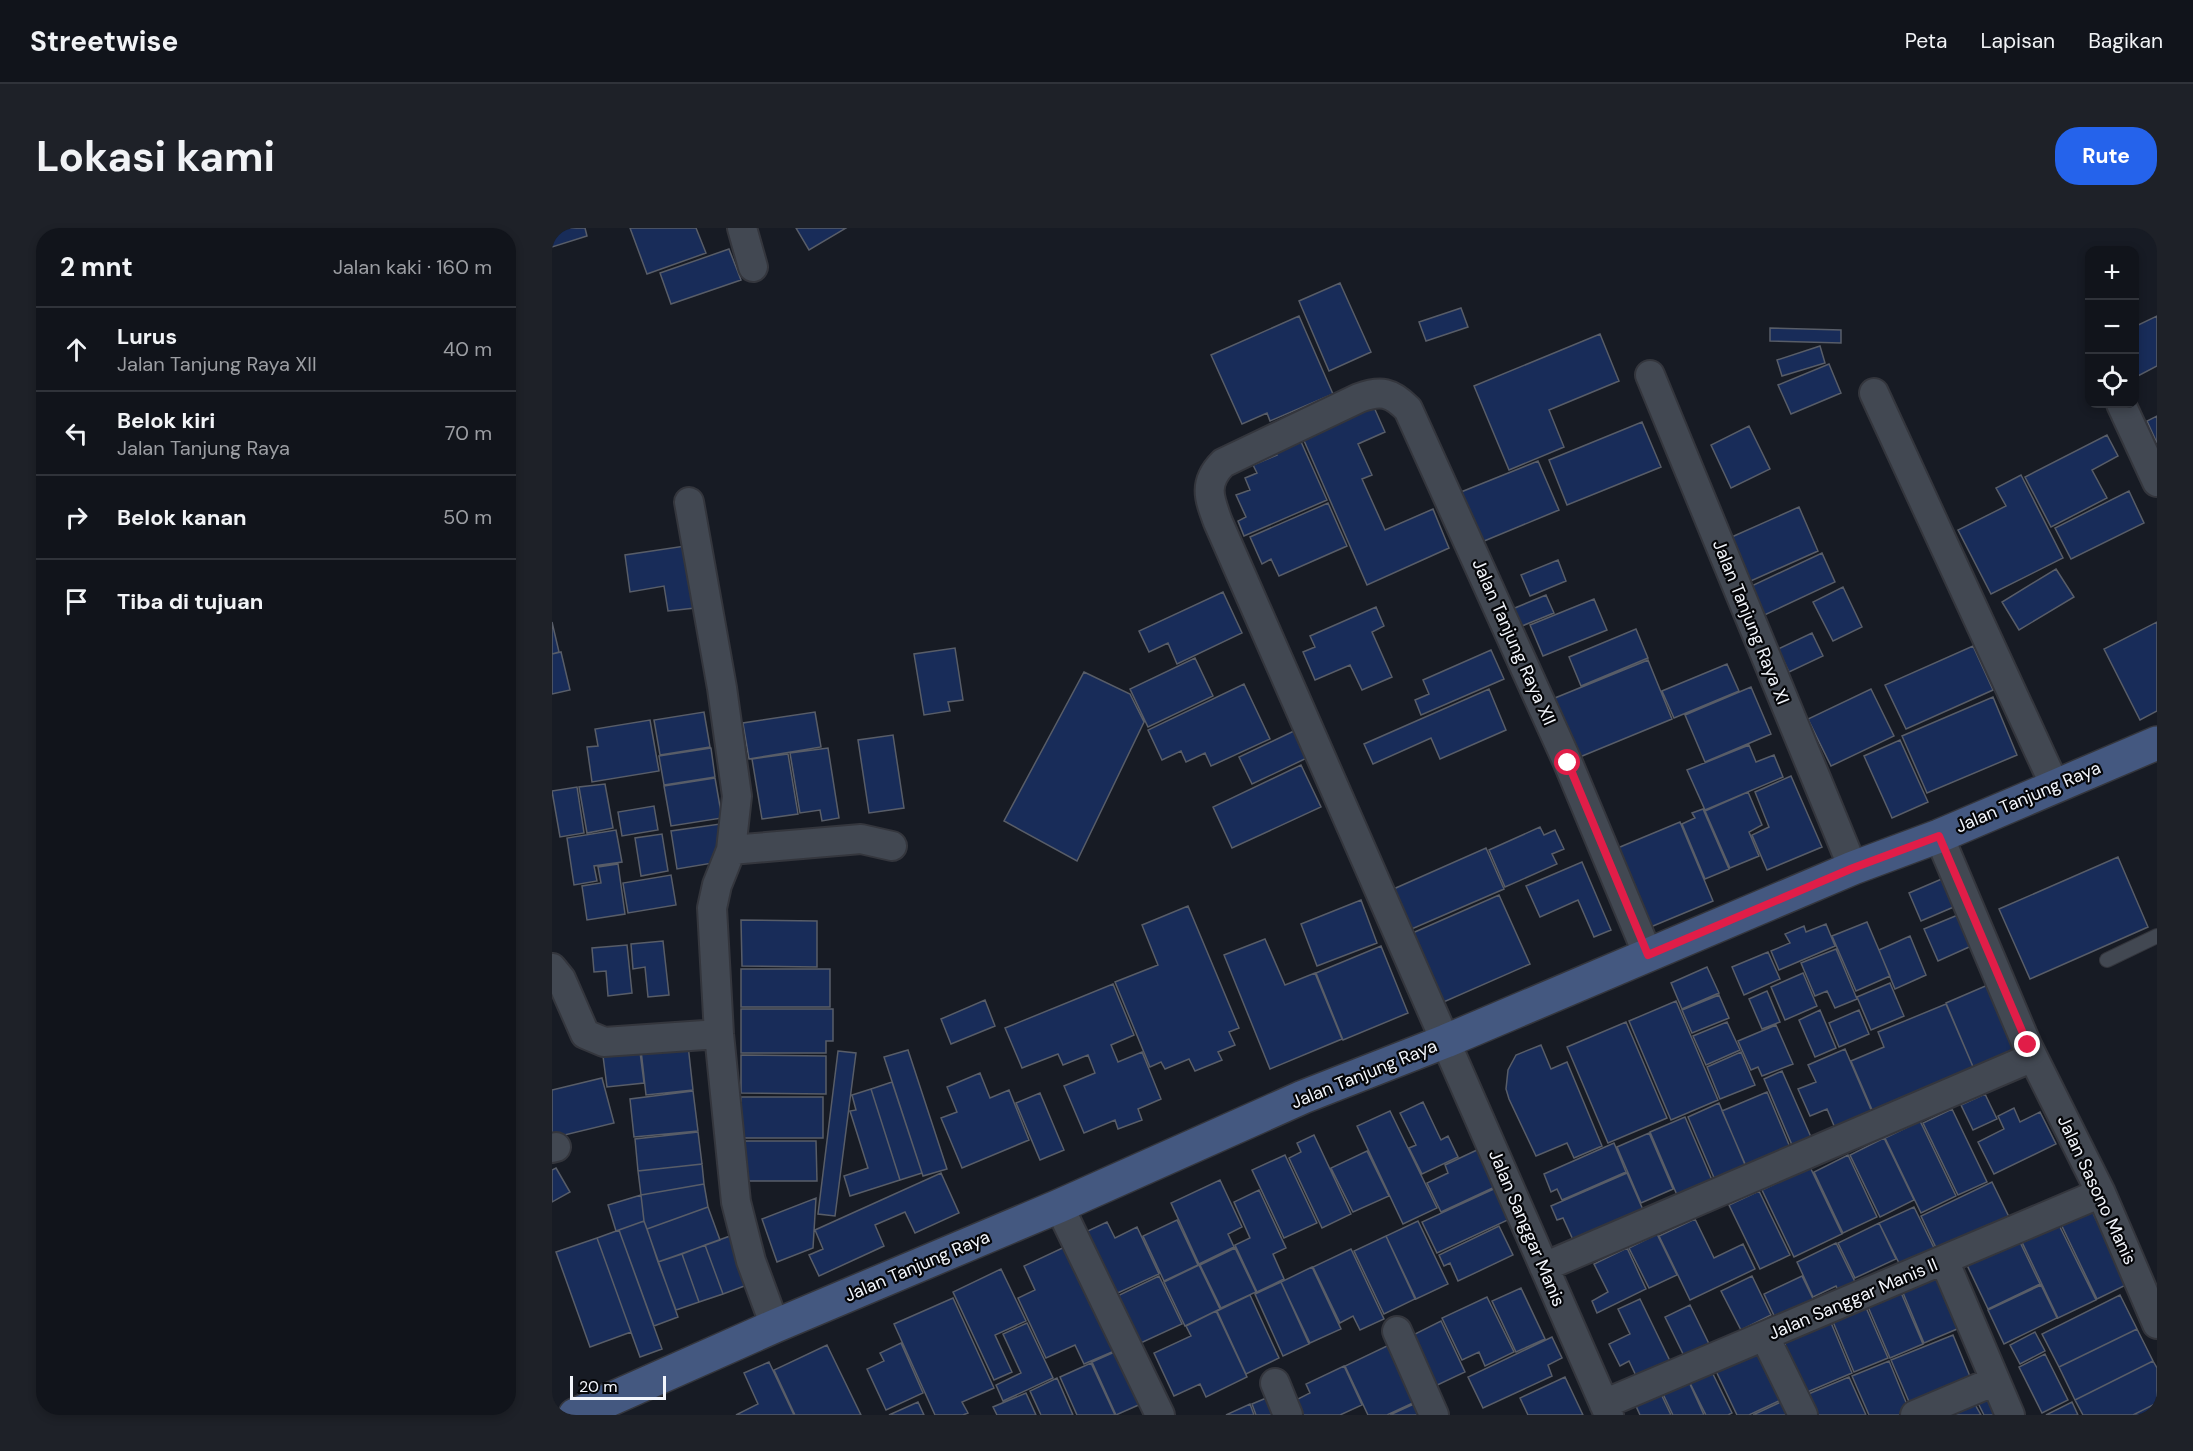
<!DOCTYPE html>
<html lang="id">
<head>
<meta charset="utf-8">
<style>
	:root { --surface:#11141b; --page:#1e2128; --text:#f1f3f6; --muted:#9c9ea3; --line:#30333a; --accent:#2563eb }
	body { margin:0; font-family:"DM Sans",sans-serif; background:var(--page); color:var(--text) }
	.controls { position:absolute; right:18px; top:18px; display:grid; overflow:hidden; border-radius:12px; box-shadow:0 3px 9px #0003 }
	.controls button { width:54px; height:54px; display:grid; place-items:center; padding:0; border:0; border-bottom:2px solid var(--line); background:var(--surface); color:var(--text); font:30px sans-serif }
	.scale { position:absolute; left:18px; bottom:15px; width:96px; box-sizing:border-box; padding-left:6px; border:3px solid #f2f5fb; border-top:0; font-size:16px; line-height:21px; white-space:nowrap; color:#f2f5fb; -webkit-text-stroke:4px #050609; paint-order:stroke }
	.stop { position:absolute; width:18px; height:18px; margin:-14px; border:4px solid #e11d48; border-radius:50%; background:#fff }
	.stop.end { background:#e11d48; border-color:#fff; box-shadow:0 2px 6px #0008 }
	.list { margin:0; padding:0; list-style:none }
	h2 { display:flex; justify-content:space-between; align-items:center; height:78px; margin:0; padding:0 24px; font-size:26px }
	h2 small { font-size:20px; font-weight:400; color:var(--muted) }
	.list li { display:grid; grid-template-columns:39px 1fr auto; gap:18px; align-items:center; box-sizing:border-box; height:84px; padding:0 24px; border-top:2px solid var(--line) }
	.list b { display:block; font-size:22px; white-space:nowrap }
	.list p { margin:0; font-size:20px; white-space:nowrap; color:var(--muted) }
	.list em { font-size:20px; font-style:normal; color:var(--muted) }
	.icon { flex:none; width:33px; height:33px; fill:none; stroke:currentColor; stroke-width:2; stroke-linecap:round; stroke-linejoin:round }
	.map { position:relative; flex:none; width:1605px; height:1187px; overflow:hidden; border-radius:24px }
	header { display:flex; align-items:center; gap:36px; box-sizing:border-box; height:84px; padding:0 30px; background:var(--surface); border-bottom:2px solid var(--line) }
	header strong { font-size:28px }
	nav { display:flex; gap:33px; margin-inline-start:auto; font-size:21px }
	.intro { display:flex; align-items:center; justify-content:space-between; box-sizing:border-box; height:144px; padding:0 36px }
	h1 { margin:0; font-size:42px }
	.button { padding:15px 27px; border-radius:24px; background:var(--accent); color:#fff; font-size:21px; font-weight:700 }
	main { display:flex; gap:36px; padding:0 36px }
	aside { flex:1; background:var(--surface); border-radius:24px; box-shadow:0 3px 9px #0003 }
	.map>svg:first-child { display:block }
</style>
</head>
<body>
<header>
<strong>Streetwise</strong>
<nav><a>Peta</a><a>Lapisan</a><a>Bagikan</a></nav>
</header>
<div class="intro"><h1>Lokasi kami</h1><a class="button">Rute</a></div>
<main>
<aside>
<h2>2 mnt<small>Jalan kaki · 160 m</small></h2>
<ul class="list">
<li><svg class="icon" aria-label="ahead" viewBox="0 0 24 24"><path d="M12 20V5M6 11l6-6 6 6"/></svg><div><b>Lurus</b><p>Jalan Tanjung Raya XII</p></div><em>40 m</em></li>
<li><svg class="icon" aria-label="left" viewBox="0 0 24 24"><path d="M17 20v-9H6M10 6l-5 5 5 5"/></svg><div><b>Belok kiri</b><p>Jalan Tanjung Raya</p></div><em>70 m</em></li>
<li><svg class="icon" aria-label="right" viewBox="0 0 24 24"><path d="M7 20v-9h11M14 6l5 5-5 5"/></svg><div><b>Belok kanan</b></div><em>50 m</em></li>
<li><svg class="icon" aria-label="arrive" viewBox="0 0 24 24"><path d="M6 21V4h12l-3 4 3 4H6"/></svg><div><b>Tiba di tujuan</b></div></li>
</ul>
</aside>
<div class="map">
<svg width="1605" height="1187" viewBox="0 0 1605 1187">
	<rect width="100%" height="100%" fill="#171b24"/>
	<path fill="#182c59" stroke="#585d68" stroke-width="1.5" d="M0,0h33l2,8 -35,11z
		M78,0h66l10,25 -59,21z
		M244,0h50l-37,22z
		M177,21l12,31 -70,24 -11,-31z
		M788,55l31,69 -42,19 -30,-70z
		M909,80l7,19 -42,14 -7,-19z
		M747,88l34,78 -63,27 -3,-8 -25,11 -31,-69z
		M1605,88v50l-23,12v-51z
		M1218,100l71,2v13l-71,-2z
		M1048,106l19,47 -70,29 15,37 -55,23 -35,-84z
		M1268,118l5,17 -43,13 -5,-16z
		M1277,136l12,29 -50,21 -13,-29z
		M821,177l12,27 -27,12 14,31 -10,4 23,51 48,-21 16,39 -82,37 -65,-149z
		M1605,188v27l-10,-22z
		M1090,194l19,45 -94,38 -18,-45z
		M1197,198l21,43 -39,19 -20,-43z
		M746,207l29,65 -83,36 -6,-15 8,-4 -10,-22 14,-5 -5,-12 12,-5 -4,-8 24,-10 -4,-9z
		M1555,207l11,21 -26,14 15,28 -56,29 -26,-50z
		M986,233l21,49 -82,34 -21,-50z
		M1469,247l42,83 -72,36 -33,-64 48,-24 -10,-18z
		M1577,263l15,32 -73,36 -16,-31z
		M776,275l19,43 -68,30 -8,-17 -9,5 -12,-27z
		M1247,279l19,44 -74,33 -19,-44z
		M133,318l10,62 -27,3 -4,-25 -34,6 -5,-37z
		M1270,325l13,29 -77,36 -13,-29z
		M1006,332l8,21 -36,15 -9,-21z
		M1504,341l18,28 -55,33 -17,-28z
		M1291,359l19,40 -29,14 -20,-39z
		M671,364l19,41 -65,31 -9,-21 -19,9 -10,-21z
		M994,367l8,18 -37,15 -7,-18z
		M1042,371l13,31 -64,26 -13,-31z
		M824,379l8,19 -12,6 20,45 -30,13 -12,-25 -35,15 -12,-28 12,-5 -5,-11z
		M0,394l7,30 -7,2z
		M1605,394v89l-17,9 -36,-71z
		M1084,401l12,29 -67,28 -12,-29z
		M1260,405l11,23 -34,16 -11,-23z
		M1421,418l20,44 -87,39 -21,-44z
		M403,420l8,52 -15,2 2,9 -26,4 -10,-61z
		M939,422l13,29 -83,36 -6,-15 14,-6 -6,-14z
		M9,424l9,38 -18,4v-40z
		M643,430l18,38 -65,31 -18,-38z
		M1096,432l24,59 -97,40 -25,-59z
		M1175,436l12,27 -65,27 -12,-27z
		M532,444l46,22 14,28 -67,139 -73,-40z
		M692,456l26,55 -59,27 -6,-13 -19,9 -5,-11 -19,9 -14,-30z
		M1199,459l20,47 -66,28 -20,-47z
		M937,461l17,41 -66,29 -9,-21 -58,26 -9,-20z
		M1319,461l23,47 -63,30 -23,-47z
		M1441,469l24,58 -90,38 -25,-57z
		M152,484l6,35 -50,8 -6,-35z
		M263,484l6,35 -72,12 -6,-36z
		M98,492l9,51 -67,11 -5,-35 11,-1 -3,-17z
		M744,502l13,27 -57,27 -13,-27z
		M341,507l11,73 -35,5 -11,-73z
		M1348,512l28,62 -36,16 -28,-62z
		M1197,517l7,17 18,-7 9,22 -78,33 -18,-40z
		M159,520l4,29 -51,8 -5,-29z
		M276,520l11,70 -17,3 -2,-11 -20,3 -10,-60z
		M236,526l10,60 -36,5 -10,-60z
		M749,537l20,42 -89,41 -19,-41z
		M1239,548l31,71 -55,23 -15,-35 17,-8 -14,-35z
		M163,550l7,40 -51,8 -7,-40z
		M53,556l8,44 -26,5 -8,-46z
		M25,559l7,46 -24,4 -8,-46z
		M1196,564l14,33 -13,7 10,24 -29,12 -25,-57z
		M102,578l4,24 -36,6 -4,-24z
		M1151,581l26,60 -24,10 -23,-55 13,-6 -3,-5z
		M1128,594l33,79 -72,30 -33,-79z
		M168,596l5,37 -48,8 -6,-38z
		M988,599l4,8 11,-5 9,19 -12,5 5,10 -52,23 -16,-37z
		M64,602l6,32 -28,4 3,15 -23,4 -7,-47z
		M110,606l6,37 -27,5 -6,-38z
		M934,620l18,41 -97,42 -18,-40z
		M1566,629l30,70 -118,52 -31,-70z
		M1030,634l29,68 -17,7 -16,-37 -38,17 -14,-31z
		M66,636l7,50 -38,6 -5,-34 19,-3 -3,-16z
		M119,647l5,30 -48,8 -5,-30z
		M1399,647l12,28 -42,18 -12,-28z
		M947,667l31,69 -91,40 -31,-69z
		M809,672l16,43 -60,23 -16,-42z
		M636,678l51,122 -10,4 6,13 -17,7 4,8 -27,11 -6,-12 -24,10 -4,-7 -11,5 -35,-85 43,-17 -16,-40z
		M1413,684l13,31 -40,18 -14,-32z
		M189,692l76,1v46l-75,-1z
		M1315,694l23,54 -34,15 -24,-55z
		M1274,696l9,22 -56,24 -8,-19 19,-8 -5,-9 19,-8 2,6z
		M1358,708l16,39 -31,14 -16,-39z
		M713,711l20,46 30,-12 27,66 -72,30 -46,-114z
		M111,713l6,54 -21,2 -3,-30 -12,2 -2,-25z
		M75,717l5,48 -24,3 -2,-25 -12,1 -2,-24z
		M829,718l27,67 -65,27 -27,-67z
		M1284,721l21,50 -22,9 -8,-17 -12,5 -14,-33z
		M1216,724l12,27 -36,16 -12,-28z
		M1155,739l12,26 -37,16 -11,-26z
		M189,741h89v38h-89z
		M1251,745l14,33 -32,14 -14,-33z
		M1445,753l28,66 -51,22 -28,-66z
		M1338,755l14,33 -33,14 -14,-33z
		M561,756l21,51 -23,10 7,17 24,-10 19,47 -23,10 4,11 -24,9 -3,-9 -31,13 -20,-47 31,-13 -7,-18 -25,10 -5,-11 -36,14 -17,-40z
		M1215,763l13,31 -18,7 -13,-30z
		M1167,767l10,23 -37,15 -10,-23z
		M433,772l10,26 -44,18 -10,-25z
		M1124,773l42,99 -47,20 -42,-99z
		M1394,776l28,65 -101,43 -22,-51 33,-14 -6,-15z
		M189,781h92v32h-7v12h-85z
		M1268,782l16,38 -21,9 -16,-37z
		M1307,782l10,24 -30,13 -10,-24z
		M1074,794l41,96 -59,25 -41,-96z
		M1175,794l13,28 -34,15 -13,-29z
		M1224,797l17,39 -31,12 -4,-9 -7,3 -13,-29z
		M136,817l5,45 -47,5 -5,-45z
		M989,817l10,24 16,-7 35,84 -28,12 -7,-15 -31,13 -27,-57 -3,-10 2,-19 8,-15z
		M1293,821l27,63 -37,16 -8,-19 -17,7 -12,-27 18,-7 -8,-17z
		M356,822l39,119 -24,7 -39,-119z
		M286,823l18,2 -21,163 -17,-2z
		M88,824l4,31 -37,4 -4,-31z
		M1189,824l14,33 -35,14 -13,-32z
		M189,827l85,1v38l-85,-1z
		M1230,843l29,66 -19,8 -28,-66z
		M428,845l10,25 19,-8 20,50 -67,28 -21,-50 16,-6 -10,-25z
		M50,850l12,45 -62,15v-48z
		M340,854l30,91 -22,7 -29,-91z
		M319,861l29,91 -50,16 -6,-20 24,-8 -18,-57 6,-1 -4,-15z
		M141,863l5,40 -64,6 -4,-38z
		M1215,864l23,55 -44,19 -24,-55z
		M488,865l24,57 -24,10 -24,-57z
		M1433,866l12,25 -24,11 -12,-25z
		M189,869h82v41h-82z
		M871,874l18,38 7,-4 10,21 -36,17 -13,-26 7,-3 -16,-32z
		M1167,875l27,64 -31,13 -27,-63z
		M1462,880l6,14 20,-10 16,32 -62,30 -16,-32 26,-13 -6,-13z
		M1400,881l35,73 -29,13 -35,-72z
		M838,883l47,97 -34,16 -46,-98z
		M1133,889l27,63 -35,15 -27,-63z
		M1368,893l36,75 -35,17 -36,-75z
		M146,904l4,32 -64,7 -3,-32z
		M1097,905l24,56 -32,14 -24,-56z
		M762,907l37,79 -29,14 -33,-70 12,-6 -4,-9z
		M1332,910l30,62 -34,17 -30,-62z
		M190,913h74l1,40h-74z
		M1062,915l12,29 -64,28 -5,-11 -6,3 -7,-18z
		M927,921l18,37 -56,26 -14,-29 21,-10 -3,-8z
		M815,923l22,45 -36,16 -22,-44z
		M733,927l32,68 -33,15 -32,-68z
		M1296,927l29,62 -34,16 -29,-61z
		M150,936l2,20 -63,11 -3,-24z
		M1258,939l32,67 -48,23 -32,-67z
		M4,940l14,24 -18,10v-32z
		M389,945l18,40 -44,20 -10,-21 -30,13 9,21 -65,30 -10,-21 14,-6 -8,-19z
		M1075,945l17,39 -70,30 -11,-24 -6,2 -6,-14z
		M668,952l22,47 -14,7 6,13 -35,17 -28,-61z
		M1440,954l18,37 -71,35 -18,-38z
		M152,956l4,23 -61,22 -3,-8 -3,-26z
		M946,959l14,31 -75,35 -15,-31z
		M707,962l27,58 -13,6 11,25 -27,13 -22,-47 15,-7 -16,-36z
		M1207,963l31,64 -30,14 -31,-64z
		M89,967l3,26 -28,10 -8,-26z
		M264,970l-3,50 -36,14 -15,-43z
		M1537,977l39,79 -31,15 -38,-79z
		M156,979l12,33 -62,22 -11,-33z
		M1362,979l23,47 -34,17 -24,-48z
		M1143,991l19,39 29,-14 12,25 -65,31 -31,-64z
		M625,992l21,45 -34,16 -21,-45z
		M92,993l34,96 -24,9 -35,-96z
		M866,993l30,63 -32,15 -30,-63z
		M1505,993l39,79 -38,18 -38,-80z
		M555,994l8,16 22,-11 22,47 -50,23 -30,-62z
		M1327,995l17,36 -41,19 -17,-35z
		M947,998l14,29 -55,26 -8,-18 -6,3 -5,-11z
		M67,1002l43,119 -22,8 -43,-119z
		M1105,1006l20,41 -28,13 -20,-40z
		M178,1008l17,49 -24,9 -18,-49z
		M834,1008l29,63 -31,15 -30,-63z
		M45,1010l34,94 -41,15 -34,-95z
		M1466,1010l22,46 -52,25 -22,-46z
		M1284,1015l22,45 -17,8 -5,-10 -23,11 -16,-35z
		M519,1016l48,105 -35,15 -9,-19 -29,13 -28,-60 17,-8 -11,-24z
		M153,1017l18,49 -24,8 -17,-48z
		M683,1020l21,44 -35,16 -21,-43z
		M1075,1020l19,41 -49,24 -5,-12 16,-9 -14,-28z
		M799,1021l33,70 -24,11 -7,-14 -13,7 -27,-56z
		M130,1026l17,48 -23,8 -18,-48z
		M647,1037l21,44 -35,17 -21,-44z
		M760,1039l29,62 -31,14 -29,-61z
		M449,1041l25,52 -31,14 17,37 -18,8 -41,-88z
		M1394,1042l23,54 -45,19 -23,-55z
		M607,1048l23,48 -50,23 -23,-47z
		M1200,1048l19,39 -30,15 -20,-39z
		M1250,1048l14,29 -38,19 -14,-30z
		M729,1054l28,62 -26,12 -28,-62z
		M1489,1057l16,33 -53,26 -16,-34z
		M969,1060l24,51 -29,13 -24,-51z
		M1347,1060l24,56 -33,14 -24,-56z
		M698,1067l29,63 -33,16 -29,-63z
		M1568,1067l17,34 -78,38 -17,-33z
		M935,1069l27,55 -29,14 -6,-14 -17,8 -20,-42z
		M401,1070l41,90 -32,14 6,11 -5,2h-28l-41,-91z
		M1088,1071l31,64 -33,17 -9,-19 -9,5 -11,-22 21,-10 -12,-25z
		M1312,1075l24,55 -34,14 -23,-55z
		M1138,1077l22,45 -25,12 -22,-45z
		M664,1083l31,66 -41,20 -6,-13 -26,12 -20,-43 37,-17 -5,-10z
		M1277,1090l23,55 -47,20 -23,-56z
		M889,1093l24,51 -34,16 -24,-50z
		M475,1095l26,55 -50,23 -7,-16 25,-12 -18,-39z
		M1585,1101l16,32 -78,39 -16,-33z
		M1483,1104l10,19 -25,13 -10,-19z
		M1401,1107l21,51 -61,25 -22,-51z
		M1000,1109l10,21 -14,7 4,11 -69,32 -15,-31z
		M349,1115l22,50 -37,17 -19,-41 17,-8 -4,-8z
		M275,1117l34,70h-66l-21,-45z
		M837,1117l26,57 -28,13h-19l-23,-49z
		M567,1122l24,53 -27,12 -24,-53z
		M1208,1122l23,49 -34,16h-12l-21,-44z
		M1493,1126l23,46 -26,13 -23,-46z
		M1337,1133l21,51 -7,3h-34l-17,-39z
		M1601,1133l4,7v35l-24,12h-50l-8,-15z
		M217,1134l25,53h-58l22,-11 -14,-31z
		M539,1135l24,52h-38l-17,-38z
		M792,1138l18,39 -22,10h-45l-5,-12 20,-10 -4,-9z
		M1160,1144l20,41 -4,2h-22l-16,-32z
		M1013,1149l18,38h-55l-8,-17z
		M1297,1149l17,38h-51l-9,-20z
		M505,1150l16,37h-32l-11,-24z
		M1137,1154l15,33h-31l-10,-21z
		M474,1165l10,22h-39l-4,-8z
		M1109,1166l10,21h-31l-4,-9z
		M1443,1166l10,21h-21l-6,-12z
		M719,1168l9,19h-24l-4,-11z
		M1420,1171l9,16h-34z
		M1233,1172l7,15h-39z
		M366,1174l6,13h-35z
		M1520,1174l6,13h-32z
		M864,1175l5,12h-31z
		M1605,1175v12h-24z
		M698,1176l4,11h-28z"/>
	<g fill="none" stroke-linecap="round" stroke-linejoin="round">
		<g stroke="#34363d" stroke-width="16">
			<path id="lane" d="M1555,732l50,-24"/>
		</g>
		<g stroke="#34363d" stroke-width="32">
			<path id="street" d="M190,0l11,39
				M1098,147l203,493
				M1322,165l181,393
				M1569,176l36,78
				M137,274l33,186 15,108 -6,54 -14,35 -5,23 7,126 17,168 15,59 24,65
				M1387,608l88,209 74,148 56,131
				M179,622l130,-11 31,7
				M0,740l9,11 24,55 19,8 115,-8
				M0,920l4,-1
				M507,978l101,209
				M1392,1032l66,155
				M992,1039l489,-210
				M845,1103l37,84
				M1213,1109l38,78
				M723,1155l13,32
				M1052,1176l497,-211
				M1057,1187l-391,-893c-9,-24 -15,-39 5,-59l136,-65c22,-8 32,-6 49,11l160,354 80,192
				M1363,1187l80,-34"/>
		</g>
		<g stroke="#34363d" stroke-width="36">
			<path id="secondary" d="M23,1187l200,-89 284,-120 244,-109 143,-56 407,-173 86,-32 218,-93"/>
		</g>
		<use href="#lane" stroke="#424852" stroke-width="14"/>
		<use href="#street" stroke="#424852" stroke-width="28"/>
		<use href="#secondary" stroke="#445880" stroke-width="33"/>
	</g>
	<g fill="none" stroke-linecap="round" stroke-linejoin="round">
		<path stroke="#e11d48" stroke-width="8" d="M1016,535l80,192 205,-87 86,-32 89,209"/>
	</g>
	<g text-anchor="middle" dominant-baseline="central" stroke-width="4.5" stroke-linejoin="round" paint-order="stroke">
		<g font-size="18" fill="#f2f5fb" stroke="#050609">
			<text transform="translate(1199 394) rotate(68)">Jalan Tanjung Raya XI</text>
			<text transform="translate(962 414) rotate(66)">Jalan Tanjung Raya XII</text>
			<text transform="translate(1476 569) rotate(-23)">Jalan Tanjung Raya</text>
			<text transform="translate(812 846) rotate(-22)">Jalan Tanjung Raya</text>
			<text transform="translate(1545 962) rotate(65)">Jalan Sasono Manis</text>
			<text transform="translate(975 1000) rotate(67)">Jalan Sanggar Manis</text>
			<text transform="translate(365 1038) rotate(-23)">Jalan Tanjung Raya</text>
			<text transform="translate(1301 1071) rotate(-23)">Jalan Sanggar Manis II</text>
		</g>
	</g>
</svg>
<div class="controls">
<button>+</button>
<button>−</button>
<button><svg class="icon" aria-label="locate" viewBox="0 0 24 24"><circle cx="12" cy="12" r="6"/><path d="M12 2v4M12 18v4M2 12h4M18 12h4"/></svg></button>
</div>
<div class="scale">20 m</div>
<div class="stop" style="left:1016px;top:535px"></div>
<div class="stop end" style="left:1476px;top:817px"></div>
</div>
</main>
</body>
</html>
